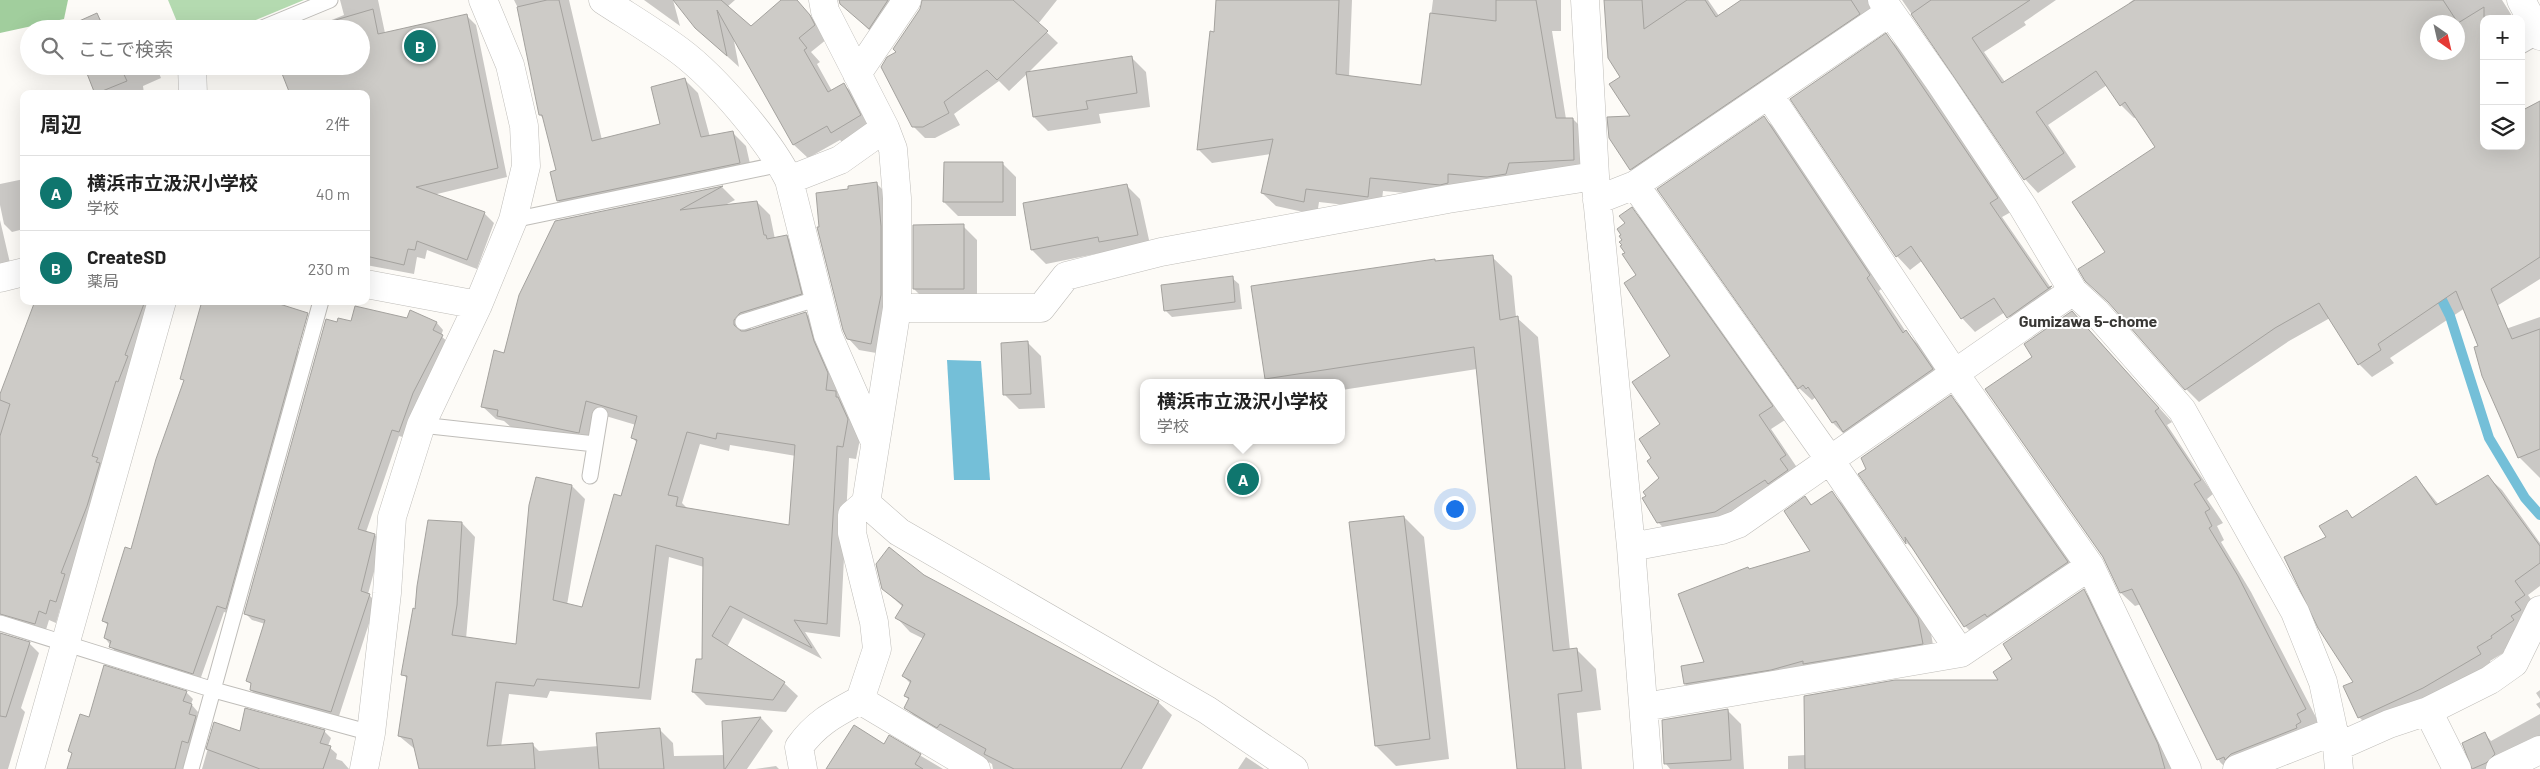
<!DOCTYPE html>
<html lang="ja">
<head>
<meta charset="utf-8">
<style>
	:root { --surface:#fff; --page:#f2f2f2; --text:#222; --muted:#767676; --line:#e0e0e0; --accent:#0f766e }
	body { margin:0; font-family:Barlow,"Noto Sans JP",sans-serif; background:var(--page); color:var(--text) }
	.controls { position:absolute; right:15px; top:15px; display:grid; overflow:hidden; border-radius:10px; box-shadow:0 5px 20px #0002 }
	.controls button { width:45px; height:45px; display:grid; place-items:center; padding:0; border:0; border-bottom:1px solid var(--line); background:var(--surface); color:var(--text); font:25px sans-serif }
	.compass { position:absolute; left:2420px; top:15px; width:45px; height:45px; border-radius:50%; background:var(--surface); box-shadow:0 5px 20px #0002; rotate:146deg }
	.you { position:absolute; left:1454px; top:508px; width:18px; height:18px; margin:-12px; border:4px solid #fff; border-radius:50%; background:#1a73e8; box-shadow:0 0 0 8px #1a73e833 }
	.badge { display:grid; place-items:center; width:32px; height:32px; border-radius:50%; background:var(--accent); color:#fff; font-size:16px; font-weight:700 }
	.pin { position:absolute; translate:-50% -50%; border:2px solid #fff; box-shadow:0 1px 5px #0006 }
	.popup { position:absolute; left:1140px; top:379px; width:205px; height:65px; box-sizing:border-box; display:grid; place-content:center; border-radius:10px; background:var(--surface); filter:drop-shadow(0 1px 4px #0005); font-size:16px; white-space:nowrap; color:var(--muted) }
	.popup b { font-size:19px; color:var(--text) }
	.popup::after { content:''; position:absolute; left:50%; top:100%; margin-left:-10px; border:10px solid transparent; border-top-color:var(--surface) }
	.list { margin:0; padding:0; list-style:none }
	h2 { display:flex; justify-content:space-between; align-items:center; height:65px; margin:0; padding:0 20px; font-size:21px }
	h2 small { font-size:16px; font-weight:400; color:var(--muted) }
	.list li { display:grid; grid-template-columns:32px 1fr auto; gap:15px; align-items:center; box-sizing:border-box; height:75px; padding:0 20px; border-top:1px solid var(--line) }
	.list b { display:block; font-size:19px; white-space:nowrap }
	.list p { margin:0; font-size:16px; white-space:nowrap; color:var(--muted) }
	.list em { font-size:16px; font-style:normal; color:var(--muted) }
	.icon { flex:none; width:28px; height:28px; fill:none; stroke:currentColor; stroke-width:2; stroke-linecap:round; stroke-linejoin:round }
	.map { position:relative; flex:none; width:2540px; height:769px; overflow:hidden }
	.search { position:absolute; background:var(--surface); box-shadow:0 5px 20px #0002; left:20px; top:20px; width:350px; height:55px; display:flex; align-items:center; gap:12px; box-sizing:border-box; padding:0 18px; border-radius:28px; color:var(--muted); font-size:19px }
	.panel { position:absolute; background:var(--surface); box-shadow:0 5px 20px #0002; left:20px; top:90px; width:350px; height:215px; border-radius:10px }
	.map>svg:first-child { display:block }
</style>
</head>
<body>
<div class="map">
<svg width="2540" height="769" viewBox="0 0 2540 769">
	<rect width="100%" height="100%" fill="#fdfbf7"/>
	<path fill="#b4dab0" d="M168,0h136l-70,29h-54z"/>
	<path fill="#a1ce9d" d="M0,0h68l-4,19 -64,14z"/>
	<path fill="#74bfd8" d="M947,360l34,1 9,119h-36z"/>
	<path fill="#0003" fill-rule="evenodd" d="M340,0h38l7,33 82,-17 9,9 31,152 -74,18 51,18 10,10 -17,46 -50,-19 -2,9 -8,-2 -3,17 -48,-9v-171l-5,-28v-37h-52l35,-14z
		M514,0h55l33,140 60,-15 22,-46 14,14 12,44 22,-5 14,14 7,31 -181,38 -14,-14v-30l-14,-52 -4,-4 -21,-105z
		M644,0h29l7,26z
		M675,0h60l-8,7 24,21 32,-28h13l27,30 4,9 -16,13 9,10 -3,2 15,27 12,-6 14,13 15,30 -28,17 -5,-5 -32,18 -14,-13 -61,-109 6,31 -43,-39z
		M849,0h65l-44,31 -14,-15z
		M922,0h135l-19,24 20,19 -30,30 104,-15 14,14 4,35 -51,7 2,9 -53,8 -14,-14 -6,-44 -19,18 -10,-10 -45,33 6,11 -25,13h-10l-12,-12 -15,-74 23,-43z
		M1217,0h135l-3,77 73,9 11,-86h128v31h-9l14,88h7l13,13 1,41 -133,24 -71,-6 -2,18 -62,-7 -2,13 -41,-9 -14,-13 9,-39 -59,9 -13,-13 16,-117z
		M1605,0h103l11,16 25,-16h143l-243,182 -13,-13 1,-52z
		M1902,0h154l-32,22 2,3 -42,27 21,30 125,-77 -1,-2 4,-3h369l12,19h-30v127h37l19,-44v177l-64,40 -11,-11 -75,50 4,5 -22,14 -13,-13 -29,-46 -41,23 -90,61 -13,-13 -79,-137 50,-105 -20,-30 -3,1 -13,-13 -14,-20 -59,40 28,42 -38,26 -13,-14zM2428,22h30v30h-30z
		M97,15l11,14h-38z
		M1886,35l14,14 111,163 -9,5 49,71 14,13 -43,30 -17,-19 -30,20 -13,-14 -39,-58 -13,10 -13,-14z
		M85,66h71l5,12 -18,8 1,8h-48z
		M1764,118l13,12 105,158 -3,3 27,41 13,13 26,37 -100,53 -12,-12 -17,-26 -4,3 -13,-12z
		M1002,163l14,14v39h-58l-14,-14z
		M24,179v50l-12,3 -8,-8 -4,-19v-21z
		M877,184l11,11 -6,159 -23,-4 -11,-12 -27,-110 28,-38z
		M1126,185l14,14 11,50 -41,2 -64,13 -14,-14z
		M722,187l13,13 -12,6 34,-4 13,13 5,24 11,-3 14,13 14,58 -61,19 -5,6 58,-19 13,14 21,60v10l8,9 13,28 -5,25 -7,-1 -9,179 -35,-5 17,27 -79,-41 -16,29 57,36 14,13 -12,16 -80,-7 -13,-13 10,-31 1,-94 -35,-10 -18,143 -101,-9 -3,7 -38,-4 -8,53 32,-2 6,6 60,-5 61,-16 13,13 1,13 51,-1 -2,-33 38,-4 12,13 -26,38h-327l-4,-19 -17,-14 9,-56 -5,-6 13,-63 46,-88 13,14 -9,102 52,7 54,-160 13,13 -18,106 16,3 39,-110 15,-55 -5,-6 4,-12 -37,-11 -7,31 -80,-17 -8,-7 -8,-2 -14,-13 74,-184zM700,444l29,7 1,-6 66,11 -5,70 -103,-17 -6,-6z
		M1632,209l13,13 140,198 -14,9 27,40 -69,56 -58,11 -13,-14 3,-98 10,-68 -45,-103 -3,-13z
		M0,220l10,43 -10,2z
		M963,226l14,14v62l-49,1 -14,-14z
		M1492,257l20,19 4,41 22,20 32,313h7l19,19 5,41 -24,3 5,56h-64l-41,-400 -135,21v-7h-71l-5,-5 169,-118 2,3z
		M1232,278l7,6 3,25 -70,8 -7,-7z
		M118,301h40l-92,310 -6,-2 -4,14 -7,-3 -4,13 -45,-2v3l29,9 10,10 -18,55 4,4 -17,57h-8v-372z
		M411,311l26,12 6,7 -2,6 8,7 -43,95 -7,-2 -33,96 9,3 7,7 -14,52 8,8 -38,117 -80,-22 -7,-7 1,-5 -4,-4 17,-57 -13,-4 -7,-7 93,-289 69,-4z
		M2540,317v161l-21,-21 -42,-118z
		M2085,326l87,96 -5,3 46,69 -6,5 16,24 -6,3 7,14 -3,2 30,50 68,131 -92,46 -7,-7 -79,-158 -6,2 -14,-13 -17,-37z
		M1027,342l14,14 4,52 -26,1 -14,-14z
		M297,350l7,7 -71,258 -9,-3 -24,68 -83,-26 -12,-16 4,-12 -6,-5 29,-70 47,-150z
		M1951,397l12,12 117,166 -102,64 -13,-13 -48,-73 -10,-10 -47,-69z
		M2416,477l23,28 49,-28 14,13 38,53v43l-12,9 10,14 -12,25 -22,16 1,2 -15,9 4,7 -121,63 -14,-14 -14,-30 10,-5 -28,-145 20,-25 6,6z
		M1832,493l13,13 86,127 4,24 -237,40 -13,-13 21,-21 43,-93 63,-18 -7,-54 8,8z
		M1404,517l20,20 25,222 -53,7 -20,-20z
		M924,576l234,126 14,13 -30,54h-149l-1,-5 -73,-43 -14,-14 4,-7 -4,-4 6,-12 -8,-8 21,-37 -14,-7 -13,-14 6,-11 -20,-18z
		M2084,591l13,13 77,165h-386v-13l18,-1 195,-74 13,-21z
		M2540,690v9l-4,-6z
		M186,692l7,7 -2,5 7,8 -1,6 5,6 -12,45h-122l5,-15 -3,-3 19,-32z
		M2540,702v7l-4,-5z
		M1727,710l14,14 3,45h-74l-4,-5z
		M2540,714v39l-34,16h-32l-11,-25 22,-10 6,7z
		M215,724l26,9 83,-2 7,7 -3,8 9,8 -1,5 6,2 7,8h-147z
		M889,737l54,32h-108l49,-23z
		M1246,757l18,12h-26z
		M776,766l3,3h-24z"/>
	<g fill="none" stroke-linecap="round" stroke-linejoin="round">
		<path stroke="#74bfd8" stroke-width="10" d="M2436,288l14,28 39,122 36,60 15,17"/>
	</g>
	<path fill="#cdcbc7" stroke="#a4a29e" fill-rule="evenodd" d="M547,0h12l33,141 68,-17 -9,-37 34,-9 16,59 32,-6 7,32 -183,38 -7,-29 6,-2 -14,-55h-3l-22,-108z
		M673,0h48l30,26 30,-26h16l13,15 5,10 -16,13 8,10 -3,2 24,42 16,-9 17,32 -30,18 -4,-7 -34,19 -76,-135 10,46 -32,-28z
		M839,0h49l-19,29 -29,-25z
		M922,0h91l35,31 -51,49 -10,-10 -43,32 5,11 -26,14h-11l-31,-60 6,-10 9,-5 -3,-3 27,-40z
		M1216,0h123l-3,74 85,11 9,-72 66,8v-21h40l20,118h17l1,42 -65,3 -3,11 -19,3 -39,-3v9l-8,2 -70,-7 -2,19 -62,-8 -2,13 -43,-9 12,-54 -76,11 13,-119 4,1z
		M1604,0h38l2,29 43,-29h18l11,17 25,-17h110l9,14 -230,156 -21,-32 -2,-21 23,-1 -21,-32 11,-7 -12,-19z
		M1931,0h99l-58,38 30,45 133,-83h308l15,23 26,-16v139h37v-35l19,-10v156l-49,32 21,50 28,-10v120l-22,9 -36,-82 -8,-29 4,-1 -22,-55 -78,53 3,6 -23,15 -39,-62 -44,25 -90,62 -77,-88 -23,-21 -7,-12 27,-17 -33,-50 83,-55 -30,-45 -5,4 -24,-35 -60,41 28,41 -40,27 -113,-166zM2428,22h30v30h-30z
		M373,9l5,25 89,-20 31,154 -82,19 69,25 -18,48 -50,-19 -2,9 -7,-1 -4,16 -38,-9v-162h-76l-11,-28h82v-37h-56z
		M97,13l7,16h-35l-1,-3z
		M1886,33l112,165 -8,5 58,85 4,-2 -45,32 -13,-20 -33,21 -50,-73 -15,11 -106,-158z
		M1132,56l5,37 -51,8 2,8 -55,8 -7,-45z
		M84,66h36l7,15 -32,13z
		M1764,116l106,159 -3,3 36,55 3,-3 27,39 -90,63 -7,-11 -4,2 -24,-36 -2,2 -3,-4 -5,4 -141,-200z
		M944,162h59v40h-60z
		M877,182l4,44v69l-10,49 -24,-5 -4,-9 -26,-103h2l-3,-34 32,-4v-3z
		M1127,184l11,51 -39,7 -1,-5 -67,13 -8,-47z
		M723,186l-43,24 77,-9 7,34h2l1,4 20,-4 15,59 -62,19 -6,7v5l7,6h5l60,-19 8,29 14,32 -2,17 10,1v6h2l10,22 -5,28 -6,-1 -10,178 -33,-4 18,28 -82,-42 -18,30 73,46 -12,18 -81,-8 4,-33h6l1,-101 -47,-13 -17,143 -102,-9 -3,7 -38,-4 -9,64 46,-3 2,26h-116l-7,-30 -14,-3 9,-60 -6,-1 12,-67 2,1 2,-23 11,-66 34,2 -5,83 -5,30 64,9 13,-139 7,-28 36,8 -19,115 29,7 32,-113 7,2 16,-56 -6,-2 6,-22 -51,-15 -7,32 -82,-17 1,-6 -17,-3 13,-57 10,3 15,-58 36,-74zM687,432l29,7 1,-6 78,12 -6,80 -113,-19 2,-9 -10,-2z
		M1632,207l141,199 -14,9 27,40 -6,4 8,11 -20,14 -3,-4 -50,32 -58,11 -15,-25 4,-2 -3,-4 16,-14 -12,-17 4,-3 -12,-19 21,-15 -28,-42 38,-26 -46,-73 12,-8 -14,-21 3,-1 -5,-7 2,-1 -3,-3 3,-2 -3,-4 2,-1 -4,-6 8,-6 -6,-7z
		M964,224v65h-51v-64z
		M1493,255l7,65 18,-4 35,335 24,-3 5,43 -24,3 7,75h-48l-43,-422 -209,32 -14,-93 184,-27v2z
		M1233,276l2,26 -71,9 -3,-26z
		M35,301h110l-20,54 3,1 -10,26 -2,-1 -24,75 6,2 -2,4 4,1 -13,43 -26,67 4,1 -9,28 -6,-2 -4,14 -7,-3 -4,13 -35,-10v-178l10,-32 -10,-4v-6z
		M202,301h68l38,12 -82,296 -9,-3 -24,68 -84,-27 2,-6 -7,-3 4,-15 -6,-2 23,-74 6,2 25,-90 28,-79 -4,-1z
		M355,306l52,12 3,-8 27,12 -4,8 10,5 -30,58 -14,39 -7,-2 -34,99 17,5 -14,57 9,3 -39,118 -81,-22 1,-7 -5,-2 19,-61 -21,-6 82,-295 11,3 1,-4 13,3z
		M2072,311l87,97 -4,3 46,69 -7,4 16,25 -5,3 7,14 -3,2 29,48 68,133 -9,5 4,8 -5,3 1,3 -66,26 -6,6 -1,-3 -7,3 -85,-171 -12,4 -17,-36 -118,-168 47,-32 -8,-13z
		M1028,341l3,53 -28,1 -2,-52z
		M1951,395l117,167 -81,55 -2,-3 -21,13 -59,-90 1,7 -48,-70 8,-5 -5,-11z
		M2488,475l52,71v17l-25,18 10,14 -10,7 6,8 -10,6 3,4 -23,16 1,2 -15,9 4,7 -58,34 -65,30 -15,-32 10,-4 -35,-54 -34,-71 42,-20 -7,-11 28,-16 5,8 64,-42 20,29z
		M1832,491l86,127 5,26 -120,20v-3l-32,9 -87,14 -3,-18 23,-4 -26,-68 70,-27 1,2 61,-18 -26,-40 21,-15 6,9z
		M1404,516l26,223 -55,7 -26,-224z
		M889,547l35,28 235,126 -38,68h-107l-30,-15 2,-5 -46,-25 -3,4 -33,-20 5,-10 -5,-2 7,-15 -9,-5 23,-42 -30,-16 8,-13 -21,-16 -6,-25z
		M2084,589l74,155 7,25h-360l-1,-73 91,-16h103l-5,-8 19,-13 -9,-15z
		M0,633l30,9 -24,75 -6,-1z
		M104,665l83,26 -4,10 9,3 -3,10 7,2 -8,27 -6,-2 -7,28h-108l5,-16 -4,-2 12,-37 9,3z
		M245,708l80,22 -5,13 11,3 -8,23h-63l-54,-20 8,-27 26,9z
		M1728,709l3,51 -67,4 -2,-44z
		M761,717l-36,52h-1l-2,-48z
		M854,725l30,19 5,-9 32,19 -6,10 8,5h-97z
		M660,728l4,41h-65l-3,-36z
		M2485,732l10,22 -9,9 -14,6 -10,-26z"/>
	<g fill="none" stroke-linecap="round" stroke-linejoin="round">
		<g stroke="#bfbdb9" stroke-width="17">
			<path id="lane" d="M260,29l70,-29
				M2521,46l19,-11
				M513,220l268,-56
				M743,322l76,-24
				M421,425l174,19
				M590,476l10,-61
				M0,623l214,67 157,43
				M191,769l130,-468"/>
		</g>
		<g stroke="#bfbdb9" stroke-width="29">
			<path id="street" d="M603,0c26,17 53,33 77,51 36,27 89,89 109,129l39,155 46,105
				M823,0l2,11 60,117 8,21 4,49v110l-31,195 33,29 308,178 87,59
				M1585,0l10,176 36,371 17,222
				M1882,0l59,84 82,123 50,84 23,21 86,98 113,202 28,70 14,65 2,22
				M2521,0l19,36
				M192,66l1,28
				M857,74l50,-74
				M1769,95l186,279 135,192 97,203
				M789,180l51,-20 45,-32
				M1635,185l255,-173
				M1597,200l38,-15 195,275 131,193
				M0,278l24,-6
				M366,284l112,21
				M897,308h144l25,-32 95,-24 287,-53 147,-23
				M1631,547l91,-17 16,-6 335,-233
				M860,700l116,69
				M1644,707l317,-54 129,-87
				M2428,711l29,58
				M2337,747l52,-23 39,-13 62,-31 24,-17 26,-53
				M30,769l132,-468
				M364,769l7,-36 16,-140 5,-76 29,-92 57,-120 35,-85 13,-54 -2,-40 -14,-61 -27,-65
				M803,769l-4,-22c17,-24 35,-33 61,-47l17,-51 -3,-27 -22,-89v-18l14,-12
				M2237,769l97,-38
				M2500,769l40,-19"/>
		</g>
		<use href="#lane" stroke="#fff" stroke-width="15"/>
		<use href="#street" stroke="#fff" stroke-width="28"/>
	</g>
	<g text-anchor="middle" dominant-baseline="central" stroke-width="4" stroke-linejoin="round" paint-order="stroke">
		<g font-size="16" font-weight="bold" fill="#383734" stroke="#fff">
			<text x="2088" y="320">Gumizawa 5-chome</text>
		</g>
	</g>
</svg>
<div class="controls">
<button>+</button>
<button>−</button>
<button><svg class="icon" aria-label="layers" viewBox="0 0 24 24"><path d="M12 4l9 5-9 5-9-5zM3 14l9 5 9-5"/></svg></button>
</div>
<svg class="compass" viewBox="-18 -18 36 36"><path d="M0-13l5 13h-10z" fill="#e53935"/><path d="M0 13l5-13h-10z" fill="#767676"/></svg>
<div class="you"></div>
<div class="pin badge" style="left:1243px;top:479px">A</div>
<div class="popup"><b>横浜市立汲沢小学校</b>学校</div>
<div class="pin badge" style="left:420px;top:46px">B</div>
<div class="search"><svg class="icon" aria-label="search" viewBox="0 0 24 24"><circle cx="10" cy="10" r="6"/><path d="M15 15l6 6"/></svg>ここで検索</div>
<section class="panel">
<h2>周辺<small>2件</small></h2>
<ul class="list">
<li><span class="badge">A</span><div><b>横浜市立汲沢小学校</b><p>学校</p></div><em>40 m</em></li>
<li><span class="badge">B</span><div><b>CreateSD</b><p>薬局</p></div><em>230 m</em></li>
</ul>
</section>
</div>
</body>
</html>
